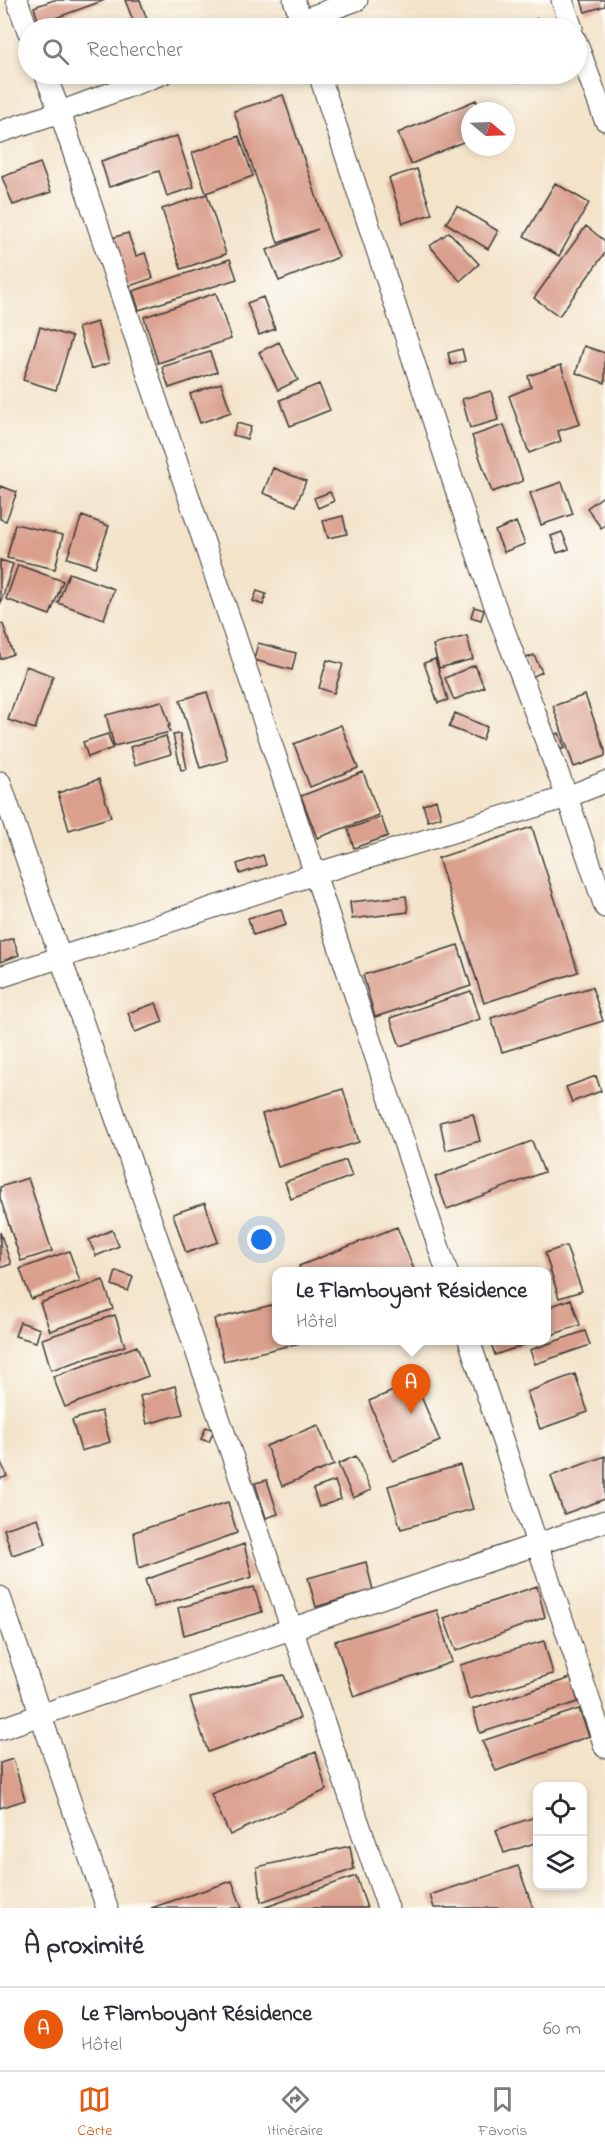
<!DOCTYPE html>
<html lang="fr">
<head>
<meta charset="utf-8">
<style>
	:root { --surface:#fff; --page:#f2f2f3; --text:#2b2b33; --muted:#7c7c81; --line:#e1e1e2; --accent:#ea580c }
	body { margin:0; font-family:"Indie Flower",sans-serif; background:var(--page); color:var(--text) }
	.controls { position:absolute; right:18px; bottom:18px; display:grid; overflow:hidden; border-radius:12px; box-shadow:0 3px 9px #0003 }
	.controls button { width:54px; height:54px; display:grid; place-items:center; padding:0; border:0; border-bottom:2px solid var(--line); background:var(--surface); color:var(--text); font:30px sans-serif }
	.compass { position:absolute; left:461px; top:102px; width:54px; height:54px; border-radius:50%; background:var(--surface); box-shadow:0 3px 9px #0003; rotate:109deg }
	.you { position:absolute; left:262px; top:1240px; width:21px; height:21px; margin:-15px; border:4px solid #fff; border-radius:50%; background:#1a73e8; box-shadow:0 0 0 9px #1a73e833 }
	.badge { display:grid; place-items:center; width:39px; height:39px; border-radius:50%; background:var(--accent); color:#fff; font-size:20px; font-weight:700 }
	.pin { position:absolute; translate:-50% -50px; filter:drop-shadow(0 2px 3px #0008) }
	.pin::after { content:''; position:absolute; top:32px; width:21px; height:18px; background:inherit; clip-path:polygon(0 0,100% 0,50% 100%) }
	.popup { position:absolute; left:272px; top:1267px; width:279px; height:78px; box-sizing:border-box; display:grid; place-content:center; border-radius:12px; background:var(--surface); filter:drop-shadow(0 2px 4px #0005); font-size:20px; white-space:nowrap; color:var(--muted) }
	.popup b { font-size:22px; color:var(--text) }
	.popup::after { content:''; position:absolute; left:50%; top:100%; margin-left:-12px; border:12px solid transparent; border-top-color:var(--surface) }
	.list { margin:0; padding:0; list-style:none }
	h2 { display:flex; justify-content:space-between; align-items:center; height:78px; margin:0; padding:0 24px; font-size:26px }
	h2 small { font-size:20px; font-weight:400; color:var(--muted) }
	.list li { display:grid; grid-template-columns:39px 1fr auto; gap:18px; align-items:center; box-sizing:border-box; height:84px; padding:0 24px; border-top:2px solid var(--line) }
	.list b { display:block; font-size:22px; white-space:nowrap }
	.list p { margin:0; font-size:20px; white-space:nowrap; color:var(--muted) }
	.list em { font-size:20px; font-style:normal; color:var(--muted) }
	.icon { flex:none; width:33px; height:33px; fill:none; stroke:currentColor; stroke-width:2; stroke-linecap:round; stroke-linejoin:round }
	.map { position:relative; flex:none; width:605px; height:1908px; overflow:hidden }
	.search { position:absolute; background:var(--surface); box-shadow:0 3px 9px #0003; left:18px; right:18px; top:18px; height:66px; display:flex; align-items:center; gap:15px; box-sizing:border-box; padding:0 21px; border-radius:33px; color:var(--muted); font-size:22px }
	.sheet { height:162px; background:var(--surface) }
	nav { display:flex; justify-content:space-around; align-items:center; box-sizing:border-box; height:84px; border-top:2px solid var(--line); background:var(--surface); font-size:16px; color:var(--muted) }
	nav a { display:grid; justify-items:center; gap:3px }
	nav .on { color:var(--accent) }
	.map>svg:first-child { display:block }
</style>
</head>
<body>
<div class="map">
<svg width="605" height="1908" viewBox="0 0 605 1908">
	<rect width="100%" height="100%" fill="#fdfcf7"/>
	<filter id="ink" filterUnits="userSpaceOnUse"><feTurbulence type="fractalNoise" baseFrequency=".0167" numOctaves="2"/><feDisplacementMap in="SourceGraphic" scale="12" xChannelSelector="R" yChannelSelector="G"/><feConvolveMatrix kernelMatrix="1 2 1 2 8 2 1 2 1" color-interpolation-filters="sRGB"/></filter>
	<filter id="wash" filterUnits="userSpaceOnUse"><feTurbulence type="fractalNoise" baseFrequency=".008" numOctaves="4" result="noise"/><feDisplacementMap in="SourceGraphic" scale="24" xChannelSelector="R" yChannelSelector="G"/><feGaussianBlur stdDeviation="1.35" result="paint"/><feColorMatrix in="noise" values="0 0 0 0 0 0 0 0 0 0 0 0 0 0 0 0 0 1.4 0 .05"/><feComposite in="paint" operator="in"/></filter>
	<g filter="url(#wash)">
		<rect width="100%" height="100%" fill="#f3e3c9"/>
		<g id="blocks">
			<path fill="#da9f8d" d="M54,0h51l-66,24 -5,-17z
				M125,0h15l10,28h-14z
				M581,0h24v6l-20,6z
				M538,18l4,10h-31z
				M58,20l2,8h-19l-1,-3z
				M516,74h23l-20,8z
				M283,95l43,131 13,31 -60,24 -12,-31 51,-21 -40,14 -44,-132z
				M476,100l5,11h-11v28l-59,25 -13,-31z
				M177,136l17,51 -27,9 -8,-25 -50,16 -8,-26z
				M239,136l14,40 -47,17 -14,-40z
				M40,163l11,29 -38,13 -11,-28z
				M417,169l15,45 -29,9 -14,-45z
				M555,183l34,20 -30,53 -35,-20z
				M207,194l19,60 -45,15 -19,-60z
				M457,206l41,25 -10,18 -42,-26z
				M586,226l19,15v12l-46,63 -25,-18z
				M449,232l30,32 -19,17 -30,-35z
				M128,233l8,23 9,-3 8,25 -29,10 -15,-49z
				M230,259l7,20 -98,31 -6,-19z
				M216,293l15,46 -73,24 -14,-46z
				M263,297l12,32 -16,6 -12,-32z
				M97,322l12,41 -18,6 -13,-41z
				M40,327l32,10 -16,53 -33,-10z
				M279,342l19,38 -20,10 -19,-38z
				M584,346l21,7v30l-29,-10z
				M462,349l3,12 -14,4 -3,-12z
				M210,352l7,20 -48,16 -7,-21z
				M561,365l19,59 -22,7 3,10 -32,12 -20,-57 22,-9 -3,-11z
				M221,383l10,29 -31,11 -10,-29z
				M319,384l11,26 -40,16 -10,-26z
				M491,391l7,29 -28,8 -8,-29z
				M237,423l14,4 -4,12 -14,-4z
				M504,425l19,56 -31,11 -20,-56z
				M273,468l33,13 -10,25 -33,-13z
				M562,482l11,32 -32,11 -11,-32z
				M0,486l17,6 -11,29 -6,-2z
				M330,492l4,9 -16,7 -4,-10z
				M605,495v30l-4,3 -14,-20z
				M82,516l27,10 -14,41 -28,-9z
				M343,516l4,18 -19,4 -5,-17z
				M516,522l9,22 -21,8 -9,-21z
				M15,524l48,11 -8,34 -48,-11z
				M562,532l7,17 -12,4 -6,-17z
				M0,560l13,4 -13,41z
				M18,565l45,16 -13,34 -44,-16z
				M69,573l45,16 -10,30 -46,-16z
				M257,591l9,3 -3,11 -10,-4z
				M474,607l10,3 -3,10 -10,-3z
				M0,623l3,1 10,30 -13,5z
				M467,636l6,23 -34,9 -6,-23z
				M258,643l38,10 -4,17 -38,-10z
				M534,655l8,17 -10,5 -8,-18z
				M435,659l13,41 -10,3 -14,-40z
				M327,660l16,4 -9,29 -15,-5z
				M475,665l9,22 -30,13 -9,-22z
				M26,666l27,10 -18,53 -27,-9z
				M207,692l21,68 -28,8 -20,-68z
				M585,695l20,55v6l-31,11 -21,-61z
				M162,701l8,25h-2l2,6 -56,14 -8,-31z
				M455,713l32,14 -5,13 -33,-13z
				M341,725l17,43 -48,19 -16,-43z
				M559,733l6,15 -6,2 -6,-15z
				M108,734l5,14 -25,9 -5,-15z
				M180,734l7,35 -6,1 -8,-35z
				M166,736l5,18 -36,11 -5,-18z
				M363,772l16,43 -62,23 -16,-42z
				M99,779l12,38 -42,13 -11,-37z
				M436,800l5,17 -13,4 -5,-16z
				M381,817l7,19 -34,12 -6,-19z
				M532,827l46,145 -94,31 -46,-145z
				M263,855l3,10 -26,9 -3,-10z
				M406,896l2,16 -56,7 -2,-17z
				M281,909l5,16 -33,10 -5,-17z
				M13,938l6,17 -19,7v-19z
				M458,945l13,41 -96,31 -12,-42z
				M592,987l11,34 -101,31 -11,-34z
				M471,991l9,28 -80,27 -10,-28z
				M156,1003l7,19 -28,10 -7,-19z
				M596,1076l5,15 -29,11 -6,-15z
				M343,1089l16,53 -81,25 -16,-53z
				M473,1114l7,27 -34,9 -6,-28z
				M532,1141l12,31 -97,37 -12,-32z
				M346,1160l6,16 -61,23 -6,-17z
				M28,1178l24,73 -31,10 -21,-63v-11z
				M205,1203l13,39 -32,11 -13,-39z
				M397,1227l18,45h-114l-2,-6z
				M112,1230l7,16 -23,10 -7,-16z
				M0,1232l11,32 -11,4z
				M566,1246l16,45 -23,7 -14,-45z
				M69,1251l11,30 -49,18 -11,-30z
				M116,1271l17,6 -5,14 -16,-6z
				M103,1280l10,29 -63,22 -10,-28z
				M571,1299l9,26 -34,12v-29z
				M276,1304v36l33,1 -85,20 -10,-42z
				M115,1315l10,31 -74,24 -9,-31z
				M20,1322l20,7 -4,13 -21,-6z
				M585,1331l5,14 -55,19 -5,-14z
				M490,1340h45v1l-40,14z
				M137,1346l11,30 -83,31 -12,-30z
				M575,1374l13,38 -48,17 -13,-37z
				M415,1382l25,59 -47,20 -24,-60z
				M175,1386l8,28 -36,10 -7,-28z
				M101,1411l9,31 -29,9 -9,-31z
				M318,1425l16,40 -52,21 -16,-40z
				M206,1427l8,3 -5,12 -8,-3z
				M356,1456l15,34 -18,8 -15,-34z
				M605,1456v43l-41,15 -13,-38z
				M0,1460l7,16 -7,3z
				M460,1465l13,44 -72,20 -13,-43z
				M267,1480l11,34 -12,4 -11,-35z
				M335,1481l6,18 -22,8 -6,-18z
				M228,1502l9,31 -98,35 -5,-36z
				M38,1518l8,26 -34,11 -8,-26z
				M244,1544l8,33 -98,30 -9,-27z
				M366,1562l7,28 -57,17 -8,-29z
				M537,1586l8,31 -89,34 -12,-33z
				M254,1587l8,25 -78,23 -6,-27z
				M437,1610l15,52 -98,35 -19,-56z
				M544,1641l9,33 -84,25 -9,-34z
				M284,1675l16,43 -92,34 -18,-54z
				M571,1678l7,24 -98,31 -7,-24z
				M579,1709l10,27 -93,35 -14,-30z
				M316,1752l10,38 -96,45 -19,-41z
				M13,1759l12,41 -25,8v-45z
				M538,1816v26l-34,11 -8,-23z
				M350,1846l4,23 -93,33 -4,-35z
				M518,1866l15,42h-99l-4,-13z
				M356,1876l11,32h-104z
				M232,1881l10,27h-91z"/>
		</g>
	</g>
	<g filter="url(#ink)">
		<use href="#blocks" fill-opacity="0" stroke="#3c3a36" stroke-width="1.5"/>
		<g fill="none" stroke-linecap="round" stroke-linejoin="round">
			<g stroke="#3c3a36" stroke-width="23">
				<path id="street" d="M17,0l11,31
					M294,0l10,28
					M562,0l10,28
					M280,28l77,-28
					M576,41l29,79
					M45,74l15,38 255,762 132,398
					M319,74l170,516 78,207 38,110
					M0,132l60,-20 102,-38
					M0,782l388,1126
					M0,977l315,-103 252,-77 38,-15
					M469,1340l136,407
					M0,1597l107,311
					M0,1729l605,-208"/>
			</g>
			<use href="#street" stroke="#fff" stroke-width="21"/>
		</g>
	</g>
</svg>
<div class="controls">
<button><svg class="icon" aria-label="locate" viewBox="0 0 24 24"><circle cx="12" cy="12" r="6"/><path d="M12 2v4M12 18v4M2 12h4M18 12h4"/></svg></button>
<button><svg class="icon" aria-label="layers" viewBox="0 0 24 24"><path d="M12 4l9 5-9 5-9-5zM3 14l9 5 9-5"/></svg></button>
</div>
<svg class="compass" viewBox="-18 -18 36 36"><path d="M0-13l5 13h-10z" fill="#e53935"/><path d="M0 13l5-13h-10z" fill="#7c7c81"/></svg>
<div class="you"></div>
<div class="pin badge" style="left:411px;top:1414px">A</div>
<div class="popup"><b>Le Flamboyant Résidence</b>Hôtel</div>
<div class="search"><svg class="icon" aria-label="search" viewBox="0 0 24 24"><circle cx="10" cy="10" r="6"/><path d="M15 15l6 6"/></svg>Rechercher</div>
</div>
<section class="sheet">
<h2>À proximité<small></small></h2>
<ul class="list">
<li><span class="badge">A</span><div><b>Le Flamboyant Résidence</b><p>Hôtel</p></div><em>60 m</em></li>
</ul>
</section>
<nav>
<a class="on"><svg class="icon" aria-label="map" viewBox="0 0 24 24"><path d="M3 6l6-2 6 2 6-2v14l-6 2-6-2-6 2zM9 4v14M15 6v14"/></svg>Carte</a>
<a><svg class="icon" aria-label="directions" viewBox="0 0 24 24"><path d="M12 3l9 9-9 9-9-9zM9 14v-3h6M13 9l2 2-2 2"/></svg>Itinéraire</a>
<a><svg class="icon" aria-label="saved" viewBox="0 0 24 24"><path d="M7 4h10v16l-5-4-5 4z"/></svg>Favoris</a>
</nav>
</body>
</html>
